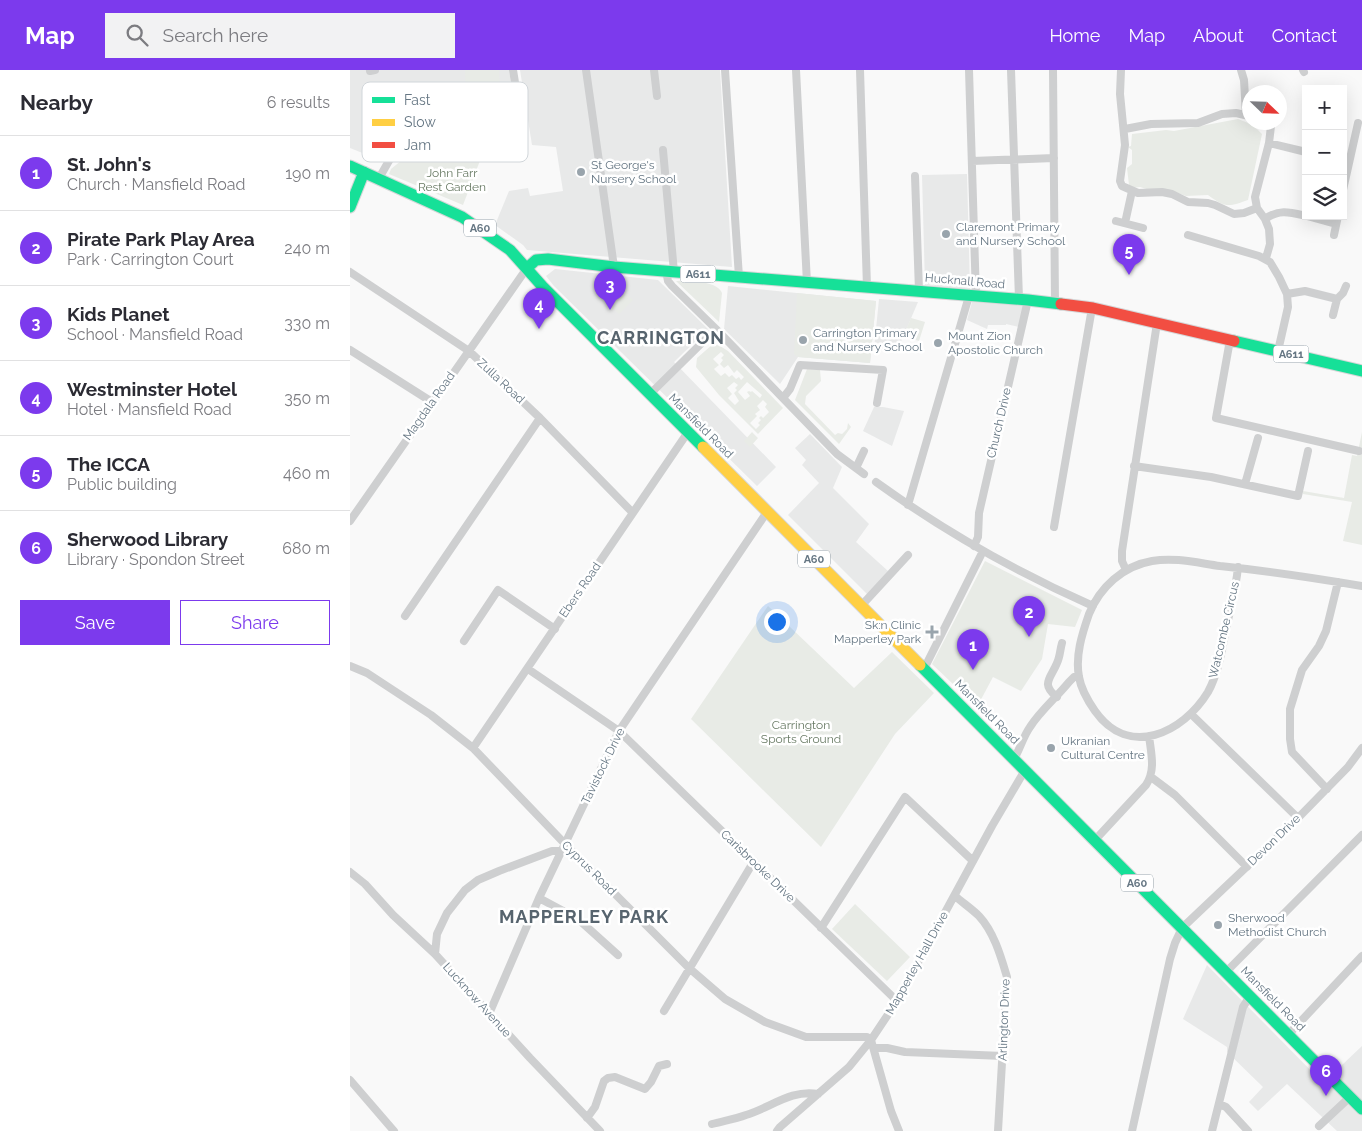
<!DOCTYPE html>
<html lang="en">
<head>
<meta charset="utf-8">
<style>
	:root { --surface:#fff; --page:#f2f2f3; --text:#2b2b33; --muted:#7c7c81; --line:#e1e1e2; --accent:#7c3aed }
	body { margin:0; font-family:Raleway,sans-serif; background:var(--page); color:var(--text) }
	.controls { position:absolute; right:15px; top:15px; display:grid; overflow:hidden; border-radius:0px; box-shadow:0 5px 20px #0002 }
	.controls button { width:45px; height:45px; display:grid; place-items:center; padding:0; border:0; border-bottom:1px solid var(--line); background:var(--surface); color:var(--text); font:25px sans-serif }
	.compass { position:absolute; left:892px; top:15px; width:45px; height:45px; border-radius:50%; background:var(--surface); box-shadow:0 5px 20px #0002; rotate:113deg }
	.you { position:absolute; left:426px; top:551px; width:18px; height:18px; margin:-12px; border:4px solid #fff; border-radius:50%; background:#1a73e8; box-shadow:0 0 0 8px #1a73e833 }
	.badge { display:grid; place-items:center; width:32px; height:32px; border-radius:50%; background:var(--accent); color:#fff; font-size:16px; font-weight:700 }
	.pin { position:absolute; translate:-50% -41px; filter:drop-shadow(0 1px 2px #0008) }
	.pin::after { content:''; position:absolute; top:26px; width:18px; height:15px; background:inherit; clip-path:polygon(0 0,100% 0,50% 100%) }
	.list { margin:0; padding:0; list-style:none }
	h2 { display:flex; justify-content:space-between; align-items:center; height:65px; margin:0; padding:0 20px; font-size:21px }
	h2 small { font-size:16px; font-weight:400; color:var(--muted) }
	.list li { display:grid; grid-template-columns:32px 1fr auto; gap:15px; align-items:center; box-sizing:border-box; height:75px; padding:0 20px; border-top:1px solid var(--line) }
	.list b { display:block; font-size:19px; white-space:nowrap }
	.list p { margin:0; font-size:16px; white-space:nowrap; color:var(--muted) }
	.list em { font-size:16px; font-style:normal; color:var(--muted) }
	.actions { display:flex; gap:10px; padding:15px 20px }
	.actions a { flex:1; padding:11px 0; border:1px solid var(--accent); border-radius:0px; text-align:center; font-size:18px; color:var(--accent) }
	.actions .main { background:var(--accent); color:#fff }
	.icon { flex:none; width:28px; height:28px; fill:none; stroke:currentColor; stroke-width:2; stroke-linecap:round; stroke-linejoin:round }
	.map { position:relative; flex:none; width:1012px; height:1061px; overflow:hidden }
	header { display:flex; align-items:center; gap:30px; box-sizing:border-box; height:70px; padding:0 25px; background:var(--accent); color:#fff }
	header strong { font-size:24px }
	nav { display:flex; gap:28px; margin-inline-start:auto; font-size:18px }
	.search { width:350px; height:45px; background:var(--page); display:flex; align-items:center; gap:12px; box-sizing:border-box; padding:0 18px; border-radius:0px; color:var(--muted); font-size:19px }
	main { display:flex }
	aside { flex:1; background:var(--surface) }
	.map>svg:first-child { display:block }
</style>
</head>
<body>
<header>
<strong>Map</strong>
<div class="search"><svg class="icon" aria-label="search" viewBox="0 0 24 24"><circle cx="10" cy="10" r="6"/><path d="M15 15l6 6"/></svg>Search here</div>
<nav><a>Home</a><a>Map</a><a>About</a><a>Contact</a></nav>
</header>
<main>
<aside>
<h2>Nearby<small>6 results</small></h2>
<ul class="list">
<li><span class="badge">1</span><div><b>St. John's</b><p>Church · Mansfield Road</p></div><em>190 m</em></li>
<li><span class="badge">2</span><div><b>Pirate Park Play Area</b><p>Park · Carrington Court</p></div><em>240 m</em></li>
<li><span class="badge">3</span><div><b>Kids Planet</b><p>School · Mansfield Road</p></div><em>330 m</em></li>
<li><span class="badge">4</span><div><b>Westminster Hotel</b><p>Hotel · Mansfield Road</p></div><em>350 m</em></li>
<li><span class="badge">5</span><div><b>The ICCA</b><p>Public building</p></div><em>460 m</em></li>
<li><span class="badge">6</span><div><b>Sherwood Library</b><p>Library · Spondon Street</p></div><em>680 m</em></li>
</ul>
<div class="actions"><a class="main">Save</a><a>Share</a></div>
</aside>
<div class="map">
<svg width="1012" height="1061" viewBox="0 0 1012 1061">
	<rect width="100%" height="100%" fill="#f9f9f9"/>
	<path fill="#e8e9e9" d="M0,0h159l10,67 -7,8 -106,4 -17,6 -24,-1 -15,-6z
		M170,0h200l12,197 -205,-17 -4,-5 -28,-20 14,-34 19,-3 2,8 33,-5 -7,-44 -24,-2z
		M617,104l3,115 -45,-4 -3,-110z
		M205,199l103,11 50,49 -34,33 102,105 -19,19 -203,-200 -8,-10z
		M378,216l148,15 -6,62 -72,-6 -18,27 -56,-55z
		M529,229l39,3 -21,49 -23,-2z
		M622,232l52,4 -5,21 -13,-3v1h-18l-1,4 -20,-9z
		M524,337h9l21,4 -12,35 -29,-15z
		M460,364l32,33 -9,21 36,36 -13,18 32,29 -20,24 -80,-80 31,-32 -17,-18 4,-5 -11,-12z
		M857,895l116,118 39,-37v85h-25l-50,-47 -29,27 -9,-9 14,-15 -36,-35v-5l-44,-28z"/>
	<path fill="#e8ebe6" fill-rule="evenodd" d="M115,0h34l1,34 -34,2z
		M888,49l15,6 9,9 -14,66c-19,7 -23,8 -40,-5l-22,1 -16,-6 -14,2 -16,-5 -8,1 -3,-3 -2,-17 5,-4v-14l-4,-3 3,-1 1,-12 34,-4 8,1z
		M131,88l-18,47 -74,-31 2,-5 11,-9z
		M326,211c12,-1 42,0 46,12l-3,29z
		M270,216l13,14 -14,14 -14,-14z
		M447,223l79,8 -6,62 -72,-6 -4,-3z
		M561,248l14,4 -6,19 -16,-5z
		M363,274l7,2 8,5 55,57 -25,26 -39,-39 -23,-28 1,-9zM371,282l3,3 -3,3 2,2 -3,4 4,4 4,-3 6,8 3,-3 7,7 -3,3 -2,-3 -3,2 -4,-4 -3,2 -4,-4 -4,3 -7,-7 5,-4 -6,-6zM384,312l4,3 -3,3 2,2 -3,3 5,8 -4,4 -7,-7 4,-4 -5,-6zM397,312l15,13 -2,3 -8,-7 -1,1 -2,-1 -2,1 3,4 -5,4 -7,-8zM413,330l4,4 -2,3 4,5 -6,6 -2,-2 -2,2 2,2 -3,3 2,2 -4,4 -6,-6 7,-7 -2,-2 5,-4 -3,-4z
		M457,299l13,1 1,11 -15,15 -1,8 30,31 3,-2 4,1 5,-5 1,-6 3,4 -12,17 -44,-44z
		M402,362l6,6 -8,9 -6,-6z
		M1012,362v113l-19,-4 9,-39 -49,-8v-3l41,7 8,-43 5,1z
		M635,491l97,49 -7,17 -27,-3 -6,35 -21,32 -28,-14 -16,30 -45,-43z
		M418,536l86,82 38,-36 42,41 -39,41 -74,113 -130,-128z
		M505,834l55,53 -23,24 -55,-52z"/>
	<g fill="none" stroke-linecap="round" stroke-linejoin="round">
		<g stroke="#d5d6d7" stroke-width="13">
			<path id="fast" d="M0,96l112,51 48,33 33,37 160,160
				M0,137l14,-35
				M177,198l9,-8 12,-1 66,8 414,33 33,4
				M884,271l128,30
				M570,595l442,444"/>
		</g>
		<g stroke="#d5d6d7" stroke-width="13">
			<path id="slow" d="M353,377l217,218"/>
		</g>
		<g stroke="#d5d6d7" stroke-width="13">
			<path id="jam" d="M711,234l32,4 141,33"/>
		</g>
		<path stroke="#cecfd0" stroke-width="8" d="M236,0l28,197
			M304,0l3,26
			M375,0l14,207
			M446,0l11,213
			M510,0l7,217
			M619,0l7,227
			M661,0l8,229
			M703,0l2,233
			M771,0l-1,24 5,51 -5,36 2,5 16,7 24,-1 10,2 16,8 20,1 7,2 19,9 10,-1 13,-5
			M891,0l3,10 2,35
			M953,0l1,2
			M20,1l5,-1
			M775,59l26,-5 47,-1 24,-9 14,-1 13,3
			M919,73l37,9
			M313,80l11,122
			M622,91l82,-3
			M565,106l4,115
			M28,110l12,-21 11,-5 113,-4 6,-3 4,-8 -11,-69
			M993,120l15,-67
			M957,146l29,8
			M915,149c14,-10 24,-7 41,-3
			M766,151l27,7
			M775,153l7,-32
			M838,165l71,21 11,6 9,15 8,17 1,13 -10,44
			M984,165l4,-19
			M916,188l4,-14 -1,-15 -4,-10 -8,-11 -2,-11 14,-54 2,-17 -2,-4
			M316,201l2,10 4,5 44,43 121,125 27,20
			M0,202l119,79 71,67 92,94
			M937,224l18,-3 32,8
			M983,245l4,-16 6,-6 3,-7
			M880,270l-14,78 143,33
			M0,280l82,52
			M300,324l66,-65
			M433,328l7,-9 10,-24 83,5 -6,33
			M784,396l77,11 87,19 10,-45
			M506,398l8,-17
			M526,412c68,49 140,90 217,124
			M895,414l13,-46
			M558,435l61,-209
			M0,451l177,-253
			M704,457l38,-219
			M624,476l4,-9 1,-24 49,-213
			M888,497c-2,22 -8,42 -12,63 -4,20 -8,44 -18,62 -25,41 -79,67 -113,19 -7,-10 -14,-22 -16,-34 -4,-21 3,-43 10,-63 11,-27 34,-48 63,-53 23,-4 46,2 68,5 48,5 95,12 142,20
			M776,500l-4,-9v-10l35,-228
			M511,536l47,-51
			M55,546l135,-198
			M114,571l34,-51 57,39
			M0,596l17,7 64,42 42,33 93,97 123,123 36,31 40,23 41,15h61l4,3 20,71 8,20
			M178,599l91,62 278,270
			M574,599l59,-118
			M707,627c-17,-13 -6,-19 0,-34 3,-6 3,-13 5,-20
			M841,644l107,104
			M123,678l215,-316
			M664,689c6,-10 9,-22 16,-32 11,-17 26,-29 39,-45l5,-5 5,-1
			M801,707l24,18 72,72
			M977,719l-35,-37 -2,-13v-30l12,-39 17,-24 7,-15 12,-49
			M745,770l51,-55c10,-15 5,-32 3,-49
			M0,802l15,12 28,31 42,39 95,104 70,73
			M605,826c8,7 17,13 24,20 15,16 22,41 28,61l-9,154
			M189,828l39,21 40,36
			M471,858l84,-131 68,64
			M85,884l2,-20 10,-21 18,-23 13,-10 21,-9 53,-20h10
			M876,902l136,-137
			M314,941l90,-150
			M139,944l50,-116 80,-167 148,-219
			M938,965l74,-79
			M524,978h13l18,4 98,4
			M0,1010l44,51
			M869,1034l7,3 22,24
			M237,1048l8,-11 9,-26 4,-3 7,-1 30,12 6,-7 8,-16 8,-2
			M362,1054c11,-3 23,-5 34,-9 24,-7 45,-26 72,-21
			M969,1056l31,-29
			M427,1061l3,-4 69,-60 22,-27 26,-39 95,-175 33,-56
			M782,1061l38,-172 5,-16 7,-15 116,-110 50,-51 14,-19
			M862,1061l31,-124 7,-11"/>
		<use href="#fast" stroke="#16e098" stroke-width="11"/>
		<use href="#slow" stroke="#ffcf43" stroke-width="11"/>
		<use href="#jam" stroke="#f24e42" stroke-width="11"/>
	</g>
	<g fill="#99a4ac" stroke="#fff" stroke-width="2">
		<circle cx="231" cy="102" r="5"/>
		<circle cx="596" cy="164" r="5"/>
		<circle cx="453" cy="270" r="5"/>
		<circle cx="588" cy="273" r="5"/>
		<path d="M579.5 554.5h5v5h5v5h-5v5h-5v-5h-5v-5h5z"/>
		<circle cx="701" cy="678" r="5"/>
		<circle cx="868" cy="855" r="5"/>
	</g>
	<g text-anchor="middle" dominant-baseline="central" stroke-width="5" stroke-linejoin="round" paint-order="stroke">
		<g fill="#fff" stroke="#939fa8" stroke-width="1">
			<rect x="114" y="149.5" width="32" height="17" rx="4"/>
			<rect x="330.5" y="195.5" width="35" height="17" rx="4"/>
			<rect x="923.5" y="275.5" width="35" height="17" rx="4"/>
			<rect x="448" y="480.5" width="32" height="17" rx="4"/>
			<rect x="771" y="804.5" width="32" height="17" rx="4"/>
		</g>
		<g font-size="11" font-weight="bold" fill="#657683">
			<text x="130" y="158">A60</text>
			<text x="348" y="204">A611</text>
			<text x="941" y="284">A611</text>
			<text x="464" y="489">A60</text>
			<text x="787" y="813">A60</text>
		</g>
		<g font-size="12" fill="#657683" stroke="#fff" text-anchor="start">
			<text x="241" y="95">St George's<tspan x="241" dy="14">Nursery School</tspan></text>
			<text x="606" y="157">Claremont Primary<tspan x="606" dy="14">and Nursery School</tspan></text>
			<text x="463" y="263">Carrington Primary<tspan x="463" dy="14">and Nursery School</tspan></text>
			<text x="598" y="266">Mount Zion<tspan x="598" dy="14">Apostolic Church</tspan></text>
			<text x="571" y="555" text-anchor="end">Sk:n Clinic<tspan x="571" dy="14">Mapperley Park</tspan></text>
			<text x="711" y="671">Ukranian<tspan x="711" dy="14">Cultural Centre</tspan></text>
			<text x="878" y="848">Sherwood<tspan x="878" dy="14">Methodist Church</tspan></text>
		</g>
		<g font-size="12" fill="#687a64" stroke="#fff">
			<text x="102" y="103">John Farr<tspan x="102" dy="14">Rest Garden</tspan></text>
			<text x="451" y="655">Carrington<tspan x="451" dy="14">Sports Ground</tspan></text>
		</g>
		<g font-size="12" fill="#657683" stroke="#fff">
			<text transform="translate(615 211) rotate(5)">Hucknall Road</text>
			<text transform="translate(151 311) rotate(43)">Zulla Road</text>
			<text transform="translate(79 336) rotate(-55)">Magdala Road</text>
			<text transform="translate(649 353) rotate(-77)">Church Drive</text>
			<text transform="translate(351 356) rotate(45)">Mansfield Road</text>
			<text transform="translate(230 520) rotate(-56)">Ebers Road</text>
			<text transform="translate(874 560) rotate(-77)">Watcombe Circus</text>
			<text transform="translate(637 642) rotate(45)">Mansfield Road</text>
			<text transform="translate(253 696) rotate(-64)">Tavistock Drive</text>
			<text transform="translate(924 770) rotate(-44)">Devon Drive</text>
			<text transform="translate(408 796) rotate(44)">Carisbrooke Drive</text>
			<text transform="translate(239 798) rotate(45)">Cyprus Road</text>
			<text transform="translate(567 893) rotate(-61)">Mapperley Hall Drive</text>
			<text transform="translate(923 929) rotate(45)">Mansfield Road</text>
			<text transform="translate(127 930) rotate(48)">Lucknow Avenue</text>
			<text transform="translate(654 950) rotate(-88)">Arlington Drive</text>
		</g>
		<g font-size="18" font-weight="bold" letter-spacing="1" fill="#57646e" stroke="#fff">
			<text x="311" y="267">CARRINGTON</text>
			<text x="234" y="846">MAPPERLEY PARK</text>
		</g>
	</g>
	<rect x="12" y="12" width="166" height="80" rx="8" fill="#fff" stroke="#d1d6da" stroke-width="1"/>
	<rect x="22" y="27" width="23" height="6" fill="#16e098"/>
	<rect x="22" y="49" width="23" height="7" fill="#ffcf43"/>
	<rect x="22" y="72" width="23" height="6" fill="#f24e42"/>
	<g font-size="14" fill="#657683">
		<text x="54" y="35">Fast</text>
		<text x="54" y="57">Slow</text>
		<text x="54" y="80">Jam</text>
	</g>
</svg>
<div class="controls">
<button>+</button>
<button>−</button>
<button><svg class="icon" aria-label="layers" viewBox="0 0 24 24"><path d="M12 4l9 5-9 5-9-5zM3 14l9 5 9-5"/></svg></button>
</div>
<svg class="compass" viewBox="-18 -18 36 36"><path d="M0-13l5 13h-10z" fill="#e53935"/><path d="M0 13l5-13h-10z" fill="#7c7c81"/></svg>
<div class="you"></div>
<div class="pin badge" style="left:623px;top:600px">1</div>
<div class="pin badge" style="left:679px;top:567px">2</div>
<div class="pin badge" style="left:260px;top:240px">3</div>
<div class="pin badge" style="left:189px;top:259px">4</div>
<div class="pin badge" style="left:779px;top:205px">5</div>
<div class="pin badge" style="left:976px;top:1026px">6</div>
</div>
</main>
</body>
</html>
